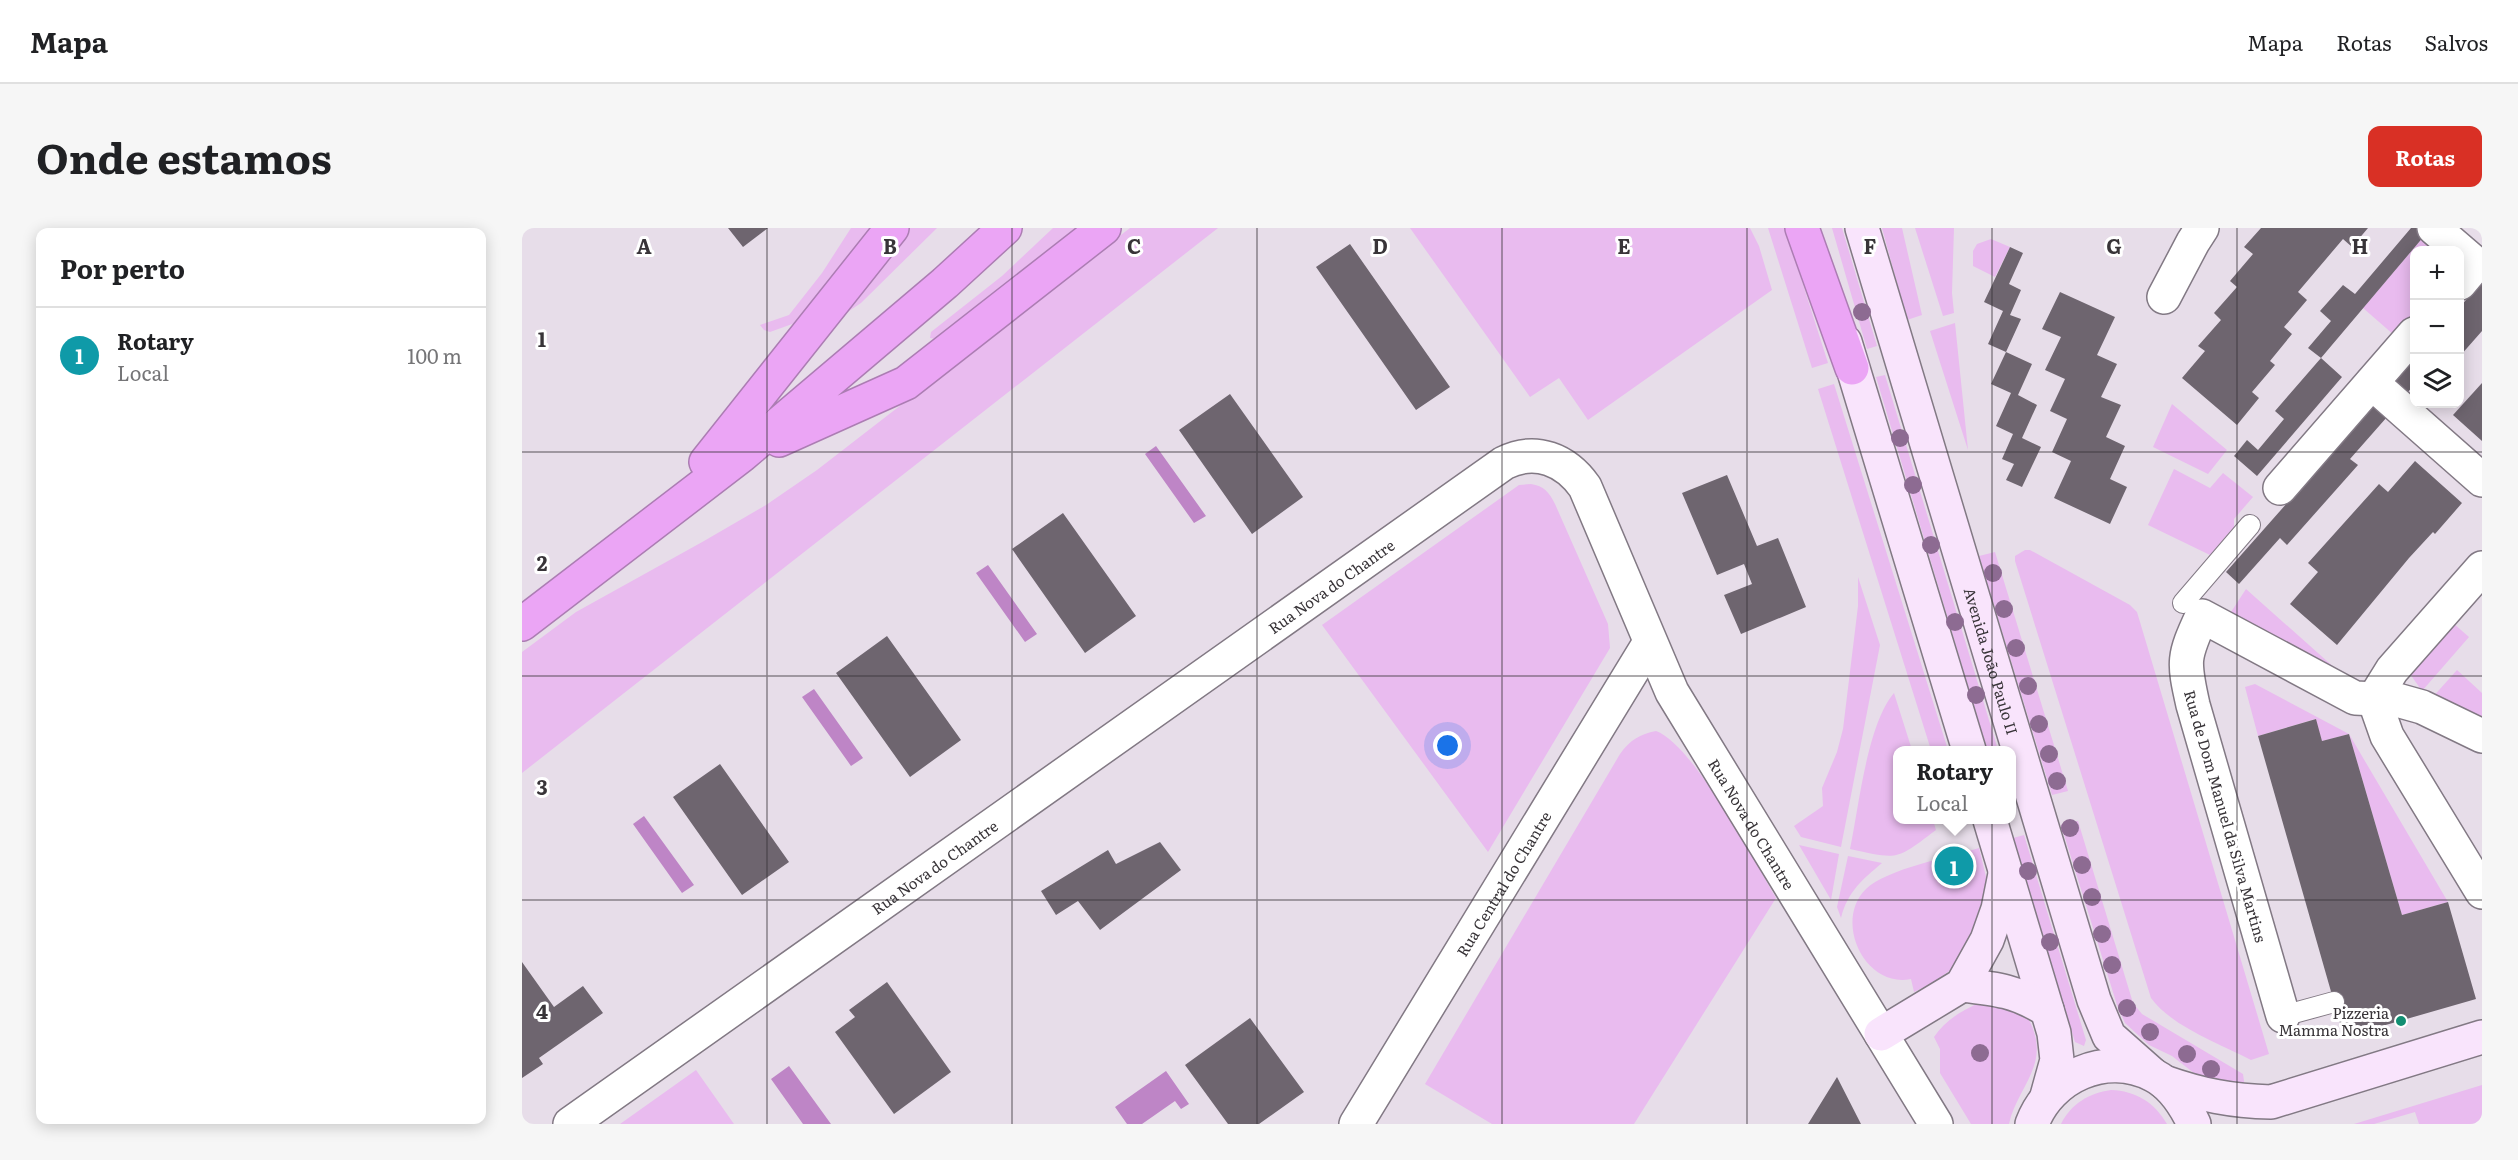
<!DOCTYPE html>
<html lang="pt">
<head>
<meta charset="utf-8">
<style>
	:root { --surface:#fff; --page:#f6f6f6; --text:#202124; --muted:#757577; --line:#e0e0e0; --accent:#d93025 }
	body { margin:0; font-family:Literata,serif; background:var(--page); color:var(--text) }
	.controls { position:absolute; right:18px; top:18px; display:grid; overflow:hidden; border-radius:12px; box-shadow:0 3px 15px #0003 }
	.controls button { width:54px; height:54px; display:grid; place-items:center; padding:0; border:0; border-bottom:2px solid var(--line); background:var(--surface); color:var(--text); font:30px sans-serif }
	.you { position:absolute; left:926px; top:518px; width:21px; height:21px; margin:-15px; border:4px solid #fff; border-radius:50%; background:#1a73e8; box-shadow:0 0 0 9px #1a73e833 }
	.badge { display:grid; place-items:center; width:39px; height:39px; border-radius:50%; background:var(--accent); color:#fff; font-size:20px; font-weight:700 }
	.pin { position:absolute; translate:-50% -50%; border:3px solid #fff; box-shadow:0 2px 6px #0006 }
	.popup { position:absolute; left:1371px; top:518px; width:123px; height:78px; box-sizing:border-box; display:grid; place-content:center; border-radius:12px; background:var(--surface); filter:drop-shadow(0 2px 4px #0005); font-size:20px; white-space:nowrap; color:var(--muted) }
	.popup b { font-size:22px; color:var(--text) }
	.popup::after { content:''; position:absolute; left:50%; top:100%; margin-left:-12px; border:12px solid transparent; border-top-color:var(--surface) }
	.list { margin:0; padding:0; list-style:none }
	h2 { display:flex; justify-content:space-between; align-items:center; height:78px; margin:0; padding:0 24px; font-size:26px }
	h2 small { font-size:20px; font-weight:400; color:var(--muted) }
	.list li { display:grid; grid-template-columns:39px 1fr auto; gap:18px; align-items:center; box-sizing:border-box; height:96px; padding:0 24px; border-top:2px solid var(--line) }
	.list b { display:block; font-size:22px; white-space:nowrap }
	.list p { margin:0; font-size:20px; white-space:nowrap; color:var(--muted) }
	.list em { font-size:20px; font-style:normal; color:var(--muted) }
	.icon { flex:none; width:33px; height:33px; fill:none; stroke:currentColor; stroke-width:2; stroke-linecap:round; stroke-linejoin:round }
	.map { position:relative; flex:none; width:1960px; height:896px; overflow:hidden; border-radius:12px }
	header { display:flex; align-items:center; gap:36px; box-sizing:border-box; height:84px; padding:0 30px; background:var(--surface); border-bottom:2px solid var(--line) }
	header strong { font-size:28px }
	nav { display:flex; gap:33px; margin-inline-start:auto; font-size:21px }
	.intro { display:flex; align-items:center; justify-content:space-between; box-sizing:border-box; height:144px; padding:0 36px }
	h1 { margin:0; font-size:42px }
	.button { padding:15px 27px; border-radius:12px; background:var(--accent); color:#fff; font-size:21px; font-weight:700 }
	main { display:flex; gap:36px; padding:0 36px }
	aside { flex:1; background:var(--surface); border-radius:12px; box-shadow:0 3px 15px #0003 }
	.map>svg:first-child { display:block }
</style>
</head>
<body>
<header>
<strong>Mapa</strong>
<nav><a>Mapa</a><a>Rotas</a><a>Salvos</a></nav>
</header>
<div class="intro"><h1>Onde estamos</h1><a class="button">Rotas</a></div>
<main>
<aside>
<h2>Por perto<small></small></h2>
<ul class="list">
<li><span class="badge" style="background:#0f9aa8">1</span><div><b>Rotary</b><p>Local</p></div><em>100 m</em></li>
</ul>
</aside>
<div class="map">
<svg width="1960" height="896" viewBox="0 0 1960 896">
	<rect width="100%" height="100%" fill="#e7dde9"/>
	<path fill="#e9bbef" d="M329,0h19l-75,95 -25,9 -6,-2 -4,-5 29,-10 33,-42z
		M385,0h30l-76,75 -15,10z
		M531,0h26l-143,111 -6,-1 1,-6 71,-56z
		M608,0h88l-696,545v-121l54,-40 128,-71 62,-36 51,-35z
		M888,0h340l9,18 13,44 -184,130 -29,-42 -29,19z
		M1246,0h17l43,135 -16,5z
		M1310,0h10l35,118 -10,3z
		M1360,0h20l20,87 -15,5z
		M1393,0h39l-2,65 2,20 -11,3z
		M1903,7l18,15h-29v62l-20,23 -31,-27z
		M1469,11l19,8 -15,30 -22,-11v-15l4,-7z
		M1433,95l13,127 -38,-119z
		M1363,147l113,375h-11l-111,-373z
		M1312,156l114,366h-17l-113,-361z
		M1650,176l55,46 -19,24 -55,-27z
		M1652,241l36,19 13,-15 30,24 -19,22v8l-24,28 -62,-30z
		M1009,256c13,2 18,8 24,20l53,120 2,24 -122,204 -166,-227 197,-140z
		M1503,322h5l100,55 7,7 132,442 -18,6c-31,-16 -80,-34 -100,-62l-136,-437v-5z
		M1473,324l73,239 -16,4 -73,-239z
		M1336,349l22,68 -39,202 -40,-10 -7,-11 29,-20 -1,-18 15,-36 6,-23 15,-123z
		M1724,361l91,81 -106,-58z
		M1931,395l16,14 -47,54 -14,-20z
		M1935,442l25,23v30l-51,-24z
		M1733,456l94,50 99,168 -46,13 -53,-181 -27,7 -7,-22 -57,17 -13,-49z
		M1372,465l18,57h-15v70h36l3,10c-40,30 -36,30 -86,19 9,-43 17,-124 44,-156z
		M1134,503c37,13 98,129 120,167l-142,226h-142l-67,-40 195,-330c10,-14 20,-20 36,-23z
		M1556,593l55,182 9,11 101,60 2,14 -46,-11 -27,-21 -23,-11 -24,-22 -8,-18 -56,-180z
		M1502,607l62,205 -2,6 -9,-4 -62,-204z
		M1277,617l40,9 -8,46z
		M1457,620l7,29 -5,42 -25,47 -23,17 -19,9 -3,-13c-46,10 -78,-58 -45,-90 21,-20 83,-32 113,-41z
		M1326,628l34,7c-20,17 -34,28 -41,55l-4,-11z
		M1459,774c10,2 33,4 41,10 6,4 10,13 12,20 12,36 -18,59 -25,92h-38l-31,-51v-24l-6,-12c11,-17 29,-27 47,-35z
		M174,842l38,54h-114z
		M1960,857v39h-63l-4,-12 -41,12h-20z
		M1589,862c25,1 43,12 56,34h-106c10,-20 28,-31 50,-34z"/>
	<path fill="#be85c6" d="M634,218l50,70 -12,7 -49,-69z
		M466,337l49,69 -12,8 -49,-69z
		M292,461l49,69 -12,8 -49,-69z
		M122,588l50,69 -12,8 -49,-69z
		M267,838l42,58h-28l-32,-45z
		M644,843l23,33 -8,5 -6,-8 -33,23h-15l-12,-17z"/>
	<path fill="#6e656f" d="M206,0h40l-25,19z
		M1739,0h107l-16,19 -9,-8 -45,53 9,8 -23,27 8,7 -22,27 5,4 -23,27 7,6 -22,27 -55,-47 23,-27 -7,-5 23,-26 -7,-7 23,-26 -7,-6 23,-27 -9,-7z
		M1889,0h6l8,7 -104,123 -13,-10 23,-27 -11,-10 23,-26 12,9z
		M828,16l100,143 -34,23 -100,-143z
		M1488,19l13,6 -14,31 12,6 -11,25 11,4 -15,33 -18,-8 15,-33 -19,-9z
		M1960,53v50l-22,25v-49z
		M1538,64l55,25 -18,38 20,9 -16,33 20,8 -15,32 19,9 -15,33 17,8 -17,37 -56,-26 17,-37 -19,-9 15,-33 -17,-8 15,-32 -20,-9 16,-33 -19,-8z
		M1484,124l26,12 -14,31 19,10 -15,33 19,9 -19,40 -16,-7 8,-16 -12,-5 11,-25 -17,-8 15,-33 -20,-9z
		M1892,129v28l-6,7 -13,-12z
		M1799,130l21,19 -85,99 -23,-20 13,-16 11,10 26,-31 -9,-8z
		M1960,155v58l-29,-26z
		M708,166l73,103 -51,37 -73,-104z
		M1851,178l14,11 -37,42 8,6 -71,80 -7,-7 -41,46 -13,-12z
		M1893,233l47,42 -27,31 -2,-2 -24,26 -72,87 -47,-41 28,-32 -10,-9 71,-79 9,8z
		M1205,247l30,71 21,-8 28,69 -65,27 -17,-39 28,-11 -8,-20 -27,11 -35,-82z
		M541,285l73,103 -51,37 -73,-104z
		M365,408l74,104 -51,37 -74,-104z
		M1794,491l6,22 27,-7 53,181 46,-13 28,97 -132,38 -86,-301z
		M198,536l69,98 -47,33 -69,-98z
		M638,614l21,28 -81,60 -22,-29 -22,14 -15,-24 67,-41 8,14z
		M0,734l32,45 29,-21 20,27 -64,45 4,6 -21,14z
		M365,754l64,90 -57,42 -59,-82 20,-15 -6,-7z
		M728,790l54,74 -45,32h-31l-43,-59z
		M1315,849l24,47h-53z"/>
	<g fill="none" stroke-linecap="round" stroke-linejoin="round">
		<g stroke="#827984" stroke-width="22">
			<path id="lane" d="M1661,375l67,-78
				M1761,788l51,-14"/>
		</g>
		<g stroke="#827984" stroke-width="36">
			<g id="street">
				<path d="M1912,0l42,36 -16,19"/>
				<path d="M1642,69l29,-55 9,-14"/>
				<path d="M1850,155l110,97"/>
				<path d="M1758,260l134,-154"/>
				<path d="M1852,471l13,37 95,156"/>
				<path d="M1852,471l18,-29 90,-102"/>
				<path d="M1761,788l-90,-311c-10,-44 -10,-48 9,-89l153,82 42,2 25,7 60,29"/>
				<path id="s1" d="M48,896l934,-661c32,-16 62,-3 81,24l87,205 264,432"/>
				<path id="s2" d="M834,896l294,-482"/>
			</g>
		</g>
		<g stroke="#827984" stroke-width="36">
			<g id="secondary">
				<path id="s3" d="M1340,0l232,772 15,36 43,38"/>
				<path d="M1323,114l124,408"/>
				<path d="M1468,592l64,213 3,27 -10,36"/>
				<path d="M1440,757c36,4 54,6 85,25"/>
				<path d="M1359,806l81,-49 25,-45 11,-31 7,-35"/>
				<path d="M1642,854c37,13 67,19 107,20l211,-65"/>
				<path d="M1510,896c18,-48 74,-73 121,-49 20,10 32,30 41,49"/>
			</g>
		</g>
		<g stroke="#ac7db3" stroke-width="36">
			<path id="highway" d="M1280,0l50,140
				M257,212l127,-57 198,-155
				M184,234l186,-234
				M0,396l219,-168 204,-173 60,-55"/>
		</g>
		<use href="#lane" stroke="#fff" stroke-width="20"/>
		<use href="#street" stroke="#fff" stroke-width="33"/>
		<use href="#secondary" stroke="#f9e4fc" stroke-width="33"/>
		<use href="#highway" stroke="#eba5f5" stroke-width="33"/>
	</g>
	<g fill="#8d6b92">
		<circle cx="1340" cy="84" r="9"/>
		<circle cx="1378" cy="210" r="9"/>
		<circle cx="1391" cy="257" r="9"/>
		<circle cx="1409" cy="317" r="9"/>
		<circle cx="1471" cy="345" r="9"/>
		<circle cx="1482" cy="381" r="9"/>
		<circle cx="1433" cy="394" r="9"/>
		<circle cx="1494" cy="420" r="9"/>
		<circle cx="1506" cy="458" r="9"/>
		<circle cx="1454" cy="467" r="9"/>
		<circle cx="1517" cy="496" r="9"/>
		<circle cx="1527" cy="526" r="9"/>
		<circle cx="1535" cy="553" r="9"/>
		<circle cx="1548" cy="600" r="9"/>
		<circle cx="1560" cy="637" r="9"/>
		<circle cx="1506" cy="643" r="9"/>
		<circle cx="1570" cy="669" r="9"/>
		<circle cx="1580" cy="706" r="9"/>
		<circle cx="1528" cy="714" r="9"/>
		<circle cx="1590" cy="737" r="9"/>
		<circle cx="1605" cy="780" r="9"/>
		<circle cx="1628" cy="804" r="9"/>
		<circle cx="1458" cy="825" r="9"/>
		<circle cx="1665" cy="826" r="9"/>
		<circle cx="1689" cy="841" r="9"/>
	</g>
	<path fill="none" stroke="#383438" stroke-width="1.5" stroke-opacity="0.55" d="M245,0v896M490,0v896M735,0v896M980,0v896M1225,0v896M1470,0v896M1715,0v896M0,224h1960M0,448h1960M0,672h1960"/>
	<circle fill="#128e72" stroke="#fff" stroke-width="2" cx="1879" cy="793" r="6"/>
	<g text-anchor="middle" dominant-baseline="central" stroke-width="6" stroke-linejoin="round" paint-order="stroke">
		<g font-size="15" fill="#383438" stroke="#fff">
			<text stroke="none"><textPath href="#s1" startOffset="932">Rua Nova do Chantre</textPath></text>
			<text stroke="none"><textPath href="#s3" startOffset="452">Avenida João Paulo II</textPath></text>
			<text transform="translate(1704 588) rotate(74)">Rua de Dom Manuel da Silva Martins</text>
			<text stroke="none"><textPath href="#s1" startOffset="1614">Rua Nova do Chantre</textPath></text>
			<text stroke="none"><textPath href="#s1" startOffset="446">Rua Nova do Chantre</textPath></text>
			<text stroke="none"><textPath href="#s2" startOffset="282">Rua Central do Chantre</textPath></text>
		</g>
		<g font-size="15" fill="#383438" stroke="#fff" text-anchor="end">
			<text x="1867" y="784">Pizzeria<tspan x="1867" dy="17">Mamma Nostra</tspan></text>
		</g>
	</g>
	<g font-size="20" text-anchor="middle" font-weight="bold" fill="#383438" stroke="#fff" stroke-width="6" stroke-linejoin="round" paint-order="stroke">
		<text x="122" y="26">A</text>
		<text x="368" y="26">B</text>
		<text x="612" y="26">C</text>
		<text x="858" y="26">D</text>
		<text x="1102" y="26">E</text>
		<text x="1348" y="26">F</text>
		<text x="1592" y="26">G</text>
		<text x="1838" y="26">H</text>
		<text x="20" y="119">1</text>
		<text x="20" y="343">2</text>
		<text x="20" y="567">3</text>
		<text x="20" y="791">4</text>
	</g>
</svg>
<div class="controls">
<button>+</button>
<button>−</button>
<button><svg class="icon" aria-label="layers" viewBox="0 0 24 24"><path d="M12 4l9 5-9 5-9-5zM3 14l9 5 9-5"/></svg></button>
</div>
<div class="you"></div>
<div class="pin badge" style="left:1432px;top:638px;background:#0f9aa8">1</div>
<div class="popup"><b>Rotary</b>Local</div>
</div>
</main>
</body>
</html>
